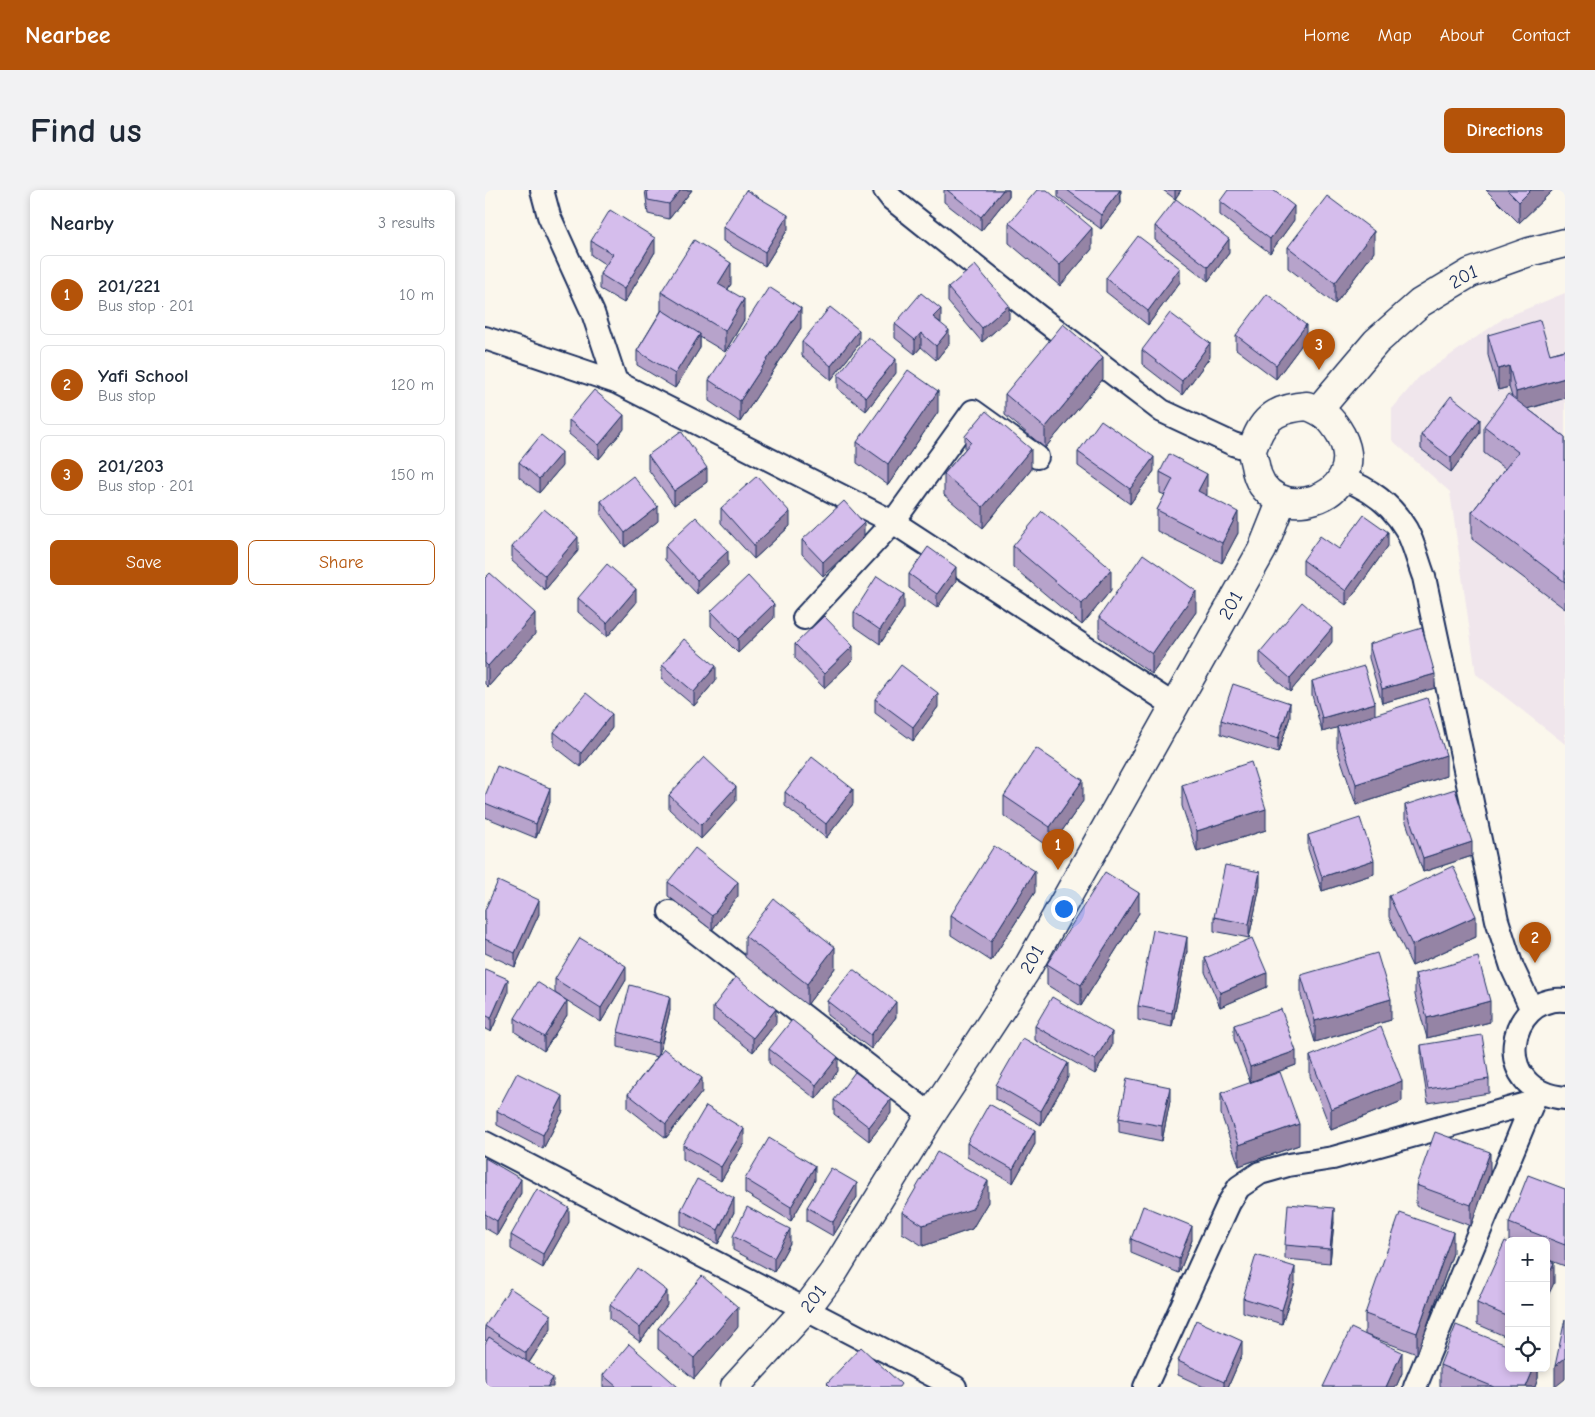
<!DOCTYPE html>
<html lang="en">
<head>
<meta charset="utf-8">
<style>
	:root { --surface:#fff; --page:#f2f2f3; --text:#1f2937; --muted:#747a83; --line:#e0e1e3; --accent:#b45309 }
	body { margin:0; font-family:"Comic Neue",sans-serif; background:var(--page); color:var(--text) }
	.controls { position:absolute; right:15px; bottom:15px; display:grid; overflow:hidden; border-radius:8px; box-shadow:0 2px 8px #0003 }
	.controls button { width:45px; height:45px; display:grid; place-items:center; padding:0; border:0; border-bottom:1px solid var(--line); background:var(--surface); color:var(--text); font:25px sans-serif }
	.you { position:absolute; left:578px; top:718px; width:18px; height:18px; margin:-12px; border:4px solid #fff; border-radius:50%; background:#1a73e8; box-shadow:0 0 0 8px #1a73e833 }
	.badge { display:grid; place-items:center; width:32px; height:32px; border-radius:50%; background:var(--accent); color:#fff; font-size:16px; font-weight:700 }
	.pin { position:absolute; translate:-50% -41px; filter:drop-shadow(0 1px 2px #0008) }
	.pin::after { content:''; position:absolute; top:26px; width:18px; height:15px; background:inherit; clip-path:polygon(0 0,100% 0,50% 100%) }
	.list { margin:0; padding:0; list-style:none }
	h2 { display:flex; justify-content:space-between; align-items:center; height:65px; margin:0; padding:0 20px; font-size:21px }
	h2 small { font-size:16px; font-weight:400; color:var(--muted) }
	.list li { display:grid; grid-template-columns:32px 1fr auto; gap:15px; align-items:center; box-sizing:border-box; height:80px; margin:0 10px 10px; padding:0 10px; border:1px solid var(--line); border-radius:8px }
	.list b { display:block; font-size:19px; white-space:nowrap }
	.list p { margin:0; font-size:16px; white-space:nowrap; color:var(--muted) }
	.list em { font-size:16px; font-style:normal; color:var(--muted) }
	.actions { display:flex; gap:10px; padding:15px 20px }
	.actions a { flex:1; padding:11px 0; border:1px solid var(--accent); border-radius:8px; text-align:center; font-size:18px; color:var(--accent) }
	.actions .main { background:var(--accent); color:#fff }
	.icon { flex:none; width:28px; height:28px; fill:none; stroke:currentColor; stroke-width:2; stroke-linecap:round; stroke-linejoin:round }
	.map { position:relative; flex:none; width:1080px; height:1197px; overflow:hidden; border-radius:8px }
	header { display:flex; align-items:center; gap:30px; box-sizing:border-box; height:70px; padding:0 25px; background:var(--accent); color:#fff }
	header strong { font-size:24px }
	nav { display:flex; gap:28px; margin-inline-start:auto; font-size:18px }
	.intro { display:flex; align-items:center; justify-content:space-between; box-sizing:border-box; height:120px; padding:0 30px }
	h1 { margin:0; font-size:35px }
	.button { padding:12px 22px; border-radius:8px; background:var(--accent); color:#fff; font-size:18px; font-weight:700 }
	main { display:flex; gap:30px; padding:0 30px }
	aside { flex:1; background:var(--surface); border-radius:8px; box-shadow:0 2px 8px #0003 }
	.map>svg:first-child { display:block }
</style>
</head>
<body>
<header>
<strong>Nearbee</strong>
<nav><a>Home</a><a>Map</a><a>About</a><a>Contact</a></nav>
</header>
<div class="intro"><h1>Find us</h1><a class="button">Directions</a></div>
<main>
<aside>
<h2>Nearby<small>3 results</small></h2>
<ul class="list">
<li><span class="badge">1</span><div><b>201/221</b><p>Bus stop · 201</p></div><em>10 m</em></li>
<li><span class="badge">2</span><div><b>Yafi School</b><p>Bus stop</p></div><em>120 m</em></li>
<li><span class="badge">3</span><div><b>201/203</b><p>Bus stop · 201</p></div><em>150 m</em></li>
</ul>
<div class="actions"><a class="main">Save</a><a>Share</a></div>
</aside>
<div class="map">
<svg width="1080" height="1197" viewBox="0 0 1080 1197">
	<rect width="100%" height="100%" fill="#fbf7ec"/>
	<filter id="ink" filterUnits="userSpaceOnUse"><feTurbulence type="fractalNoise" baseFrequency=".02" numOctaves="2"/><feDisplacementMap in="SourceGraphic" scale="10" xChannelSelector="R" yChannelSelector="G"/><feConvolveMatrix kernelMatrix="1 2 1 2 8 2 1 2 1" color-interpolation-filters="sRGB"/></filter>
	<g filter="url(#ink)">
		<path fill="#f0e6ec" d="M1080,103v451l-89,-70 -26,-182 -58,-52v-31l27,-32 85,-59z"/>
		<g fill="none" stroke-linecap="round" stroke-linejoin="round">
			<g stroke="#1b2f5e" stroke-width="26">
				<path id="street" d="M57,0l7,26 44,97 23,69
					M400,0l7,9 146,117 124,95 71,33 19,6
					M0,148l131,44 277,140 282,184
					M858,289c26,9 49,26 63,50 8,14 12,33 18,48l73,343 15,47 20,43
					M319,428l89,-96 80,-111 64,46
					M185,722l261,203
					M1080,810c-58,-6 -76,92 0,98
					M0,953l470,244
					M660,1197l84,-184 10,-16 21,-14 28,-8 45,-7 200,-56
					M930,1197l122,-295"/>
			</g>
			<g stroke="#1b2f5e" stroke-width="31">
				<g id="secondary">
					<path d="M822,216c17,6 25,13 34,29 33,65 -76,97 -86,30 -1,-5 -3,-11 -3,-15 1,-4 3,-8 4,-11 10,-25 26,-31 51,-33z"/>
					<path id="s1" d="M836,221l5,-10 50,-59 44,-39 50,-30 59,-21 36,-9"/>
					<path id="s2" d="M250,1197l71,-78 27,-36 98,-158 94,-143 237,-422 20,-50"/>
				</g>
			</g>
			<use href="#street" stroke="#fbf7ec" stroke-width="22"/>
			<use href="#secondary" stroke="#fbf7ec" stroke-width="28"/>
		</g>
		<path fill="#b7a3cb" stroke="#1b2f5e" d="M160,0h47l-23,29 -21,-5z
			M459,0h65v6l-28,35 -37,-29z
			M573,0h63v13l-20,26 -43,-32z
			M678,0h18l-6,9z
			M1001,0h67l-34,33z
			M735,11l74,19 -24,33 -50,-38z
			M524,33l83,26 -32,37 -51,-43z
			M670,36l74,27 -21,28 -53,-41z
			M238,37l65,2 -23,37 -42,-25z
			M106,51l64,11 -31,51 -24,-14v-15l6,-9 -15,-10z
			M803,57l86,5 -39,52 -47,-36z
			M621,88l74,4 -32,43 -42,-33z
			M246,94l-3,5 16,31 -19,32 -25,-15v11l-25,40 -38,-23v-14l24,-40v-19z
			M463,98l61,31 -27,23 -34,-40z
			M455,133l9,21 -13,16 -15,-13 -6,7 -20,-16v-14z
			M316,138l-61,94 -31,-21v-21z
			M751,145l70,4 -30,40 -40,-30z
			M1003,145l62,19 15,-4v48l-37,11 37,28v172l-93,-70v-27l33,-43 -21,-16v-27l28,-29 -3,-10 -11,3 -10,-35z
			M317,152l57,2 -28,36 -29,-24z
			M657,160l68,7 -28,38 -40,-31z
			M411,183l-30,38 -28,-22v-14z
			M618,189l-58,69 -40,-33v-21z
			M453,222l-50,73 -31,-22v-21z
			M84,230l55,9 -25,30 -30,-25z
			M995,243l-29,39 -30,-23v-14z
			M480,246l66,34 -48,58 -39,-33v-21l21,-25z
			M593,262l76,19 -24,33 -52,-38z
			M163,265l59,27 -33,23 -26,-36z
			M34,272l43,4 -23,27 -20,-16z
			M675,282l47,22 -1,2 32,37 -16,30 -65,-32v-21l8,-15 -5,-2z
			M116,311l57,20 -33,26 -24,-32z
			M236,318l69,18 -36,33 -33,-36z
			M379,347l-41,39 -21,-22v-14z
			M180,356l63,19 -31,29 -32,-34z
			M528,356l98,44 -29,35 -69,-58z
			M903,356l-42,59 -43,-31v-14l36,-11z
			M27,357l66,4 -33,39 -33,-29z
			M424,384l47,7 -19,27 -28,-20z
			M0,388l50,56 -47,53 -3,-3z
			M93,408l58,5 -29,34 -29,-25z
			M419,418l-24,36 -26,-18v-14z
			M226,421l63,7 -36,35 -27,-27z
			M711,422l-44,62 -53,-37v-20z
			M847,452l-42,50 -30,-26v-14z
			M310,454l58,16 -29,28 -29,-30z
			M884,454l66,44 -53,15 -13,-45z
			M177,475l54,15 -22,26 -32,-27z
			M827,491l63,34 71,61 -90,29 -19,-57v-21l-15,5 -10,-37z
			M390,509l63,8 -25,34 -38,-28z
			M805,527l-12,36 -57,-19v-14z
			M127,538l-31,39 -27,-21v-14z
			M697,595l84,45 -69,22 -15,-46z
			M300,602l68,12 -27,34 -41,-32z
			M184,605l67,6 -35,38 -32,-30z
			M0,606l65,6 -14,36 -51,-21z
			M519,606l79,5 -33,47 -46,-32z
			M920,615l67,51 -49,16 -18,-53z
			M823,645l66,39 -52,17 -14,-42z
			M183,692l70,14 -26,34 -44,-34z
			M775,696l-11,52 -35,-7v-14z
			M550,702l-44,69 -40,-26v-20z
			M904,706l87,41 -64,29 -23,-49z
			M0,720l54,4 -24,53 -30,-14z
			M654,723l-58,93 -34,-21v-21z
			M260,746l90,32 -28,37 -62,-48z
			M702,761l-15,76 -34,-7v-14z
			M720,768l62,29 -47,20 -15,-35z
			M0,779l23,24 -17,39 -6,-3z
			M930,784l75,48 -63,16 -12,-43z
			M816,785l90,45 -76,22 -14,-46z
			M70,789l71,1 -25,42 -46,-29z
			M342,811l69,16 -25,32 -44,-34z
			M228,817l63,16 -23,29 -40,-31z
			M185,820l-11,45 43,37 -36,46 -38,-30v-14l29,-37 -39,-10v-15z
			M82,825l-23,36 -29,-19v-14z
			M749,835l62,40 -46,17 -16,-43z
			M550,836l77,20 -17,28 -60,-34z
			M936,855l68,34v14l-61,10 -7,-44z
			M284,859l69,22 -22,28 -47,-36z
			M825,866l92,45 -71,29 -21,-54z
			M583,887l-27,48 -45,-26v-14z
			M736,903l78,52 -60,21 -18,-52z
			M349,910l57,13 -22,28 -35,-27z
			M685,911l-8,40 -43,-9v-14z
			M12,921h66l-20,38 -46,-24z
			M259,953l-23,38 -38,-22v-14z
			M482,953l68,1 -22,39 -46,-26z
			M0,968l36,35 -24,42 -12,-7z
			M1005,983l-19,53 -55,-20v-21z
			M260,989l70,1 -24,41 -46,-28z
			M1080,999v77l-19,-7v-18h-37v-18z
			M372,1007l-24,39 -26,-15v-14z
			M503,1012l-16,27 -49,17 -21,-13v-21z
			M196,1020l53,2 -16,32 -37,-19z
			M84,1032l-26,46 -32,-19v-14z
			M849,1032l-4,41 -45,-4v-14z
			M248,1046l57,7 -16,29 -41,-22z
			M646,1049l61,1 -13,33 -48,-20z
			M1024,1053v95l-32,-14v-21z
			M968,1063l-36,101 -51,-19 36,38 -6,14h-73l42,-52v-21z
			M810,1092l-13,42 -39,-12v-14z
			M125,1115h57l-27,37 -30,-23z
			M0,1136l66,3 -22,34 24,24 -68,-47z
			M253,1137l-44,52 -36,-30v-21z
			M757,1165l-14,32h-24l-26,-12v-14z
			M955,1175l98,3v10l-3,9h-92l-3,-1z
			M118,1185l75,12h-75z"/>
		<path fill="#9584a5" stroke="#1b2f5e" d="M196,0h11l-23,29v-15z
			M518,0h6v6l-28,35v-14z
			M635,0l1,13 -20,26v-14z
			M690,0h6l-6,9z
			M1046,0h22l-34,33v-21z
			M809,16v14l-24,33v-14z
			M303,25v14l-23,37v-14z
			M607,38v21l-32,37v-21z
			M889,41v21l-39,52v-21z
			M170,48v14l-31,51v-14z
			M744,49v14l-21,28v-14z
			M246,73v21l-13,20v-20z
			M695,78v14l-32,43v-14z
			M259,109v21l-19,32v-21z
			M524,115v14l-27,23v-14z
			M316,118v20l-61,94v-21z
			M456,119v14l-8,-6z
			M821,135v14l-30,40v-14z
			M374,140v14l-28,36v-14z
			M464,140v14l-13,16v-14z
			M436,143v14l-6,7v-14z
			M215,144v14l-25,40v-14z
			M725,153v14l-28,38v-14z
			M618,168v21l-58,69v-20z
			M411,169v14l-30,38v-14z
			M1024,176v21l-11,3v-21z
			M1080,188v20l-49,14v-20z
			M453,201v21l-50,73v-21z
			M139,225v14l-25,30v-14z
			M995,229v14l-29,39v-14z
			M546,259v21l-48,58v-21z
			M77,262v14l-23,27v-14z
			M669,267v14l-24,33v-15z
			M222,278v14l-33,23v-14z
			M722,284v20l-9,18v-21z
			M173,317v14l-33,26v-14z
			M305,322v14l-36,33v-14z
			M753,322v21l-16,30v-20z
			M379,333v14l-41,39v-14z
			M903,342v14l-42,59v-14z
			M93,347v14l-33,39v-14z
			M243,361v14l-31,29v-14z
			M471,377v14l-19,27v-14z
			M626,379v21l-29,35v-21z
			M151,399v14l-29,34v-14z
			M711,401v21l-44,62v-20z
			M419,404v14l-24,36v-14z
			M289,414v14l-36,35v-14z
			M50,423v21l-47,53v-21z
			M847,438v14l-42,50v-14z
			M368,456v14l-29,28v-14z
			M231,476v14l-22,26v-14z
			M950,484v14l-53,15v-14z
			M453,503v14l-25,34v-14z
			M805,513v14l-12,36v-14z
			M890,513v14l-53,15v-14z
			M127,524v14l-31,39v-14z
			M961,565v21l-90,29v-21z
			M598,590v21l-33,47v-21z
			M251,597v14l-35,38v-14z
			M65,598v14l-14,36v-14z
			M368,599v15l-27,34v-14z
			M781,619v21l-69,22v-21z
			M987,652v14l-49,16v-14z
			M889,670v14l-52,17v-14z
			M550,681v21l-44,69v-20z
			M775,682v14l-11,52v-14z
			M253,692v14l-26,34v-14z
			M654,703v20l-58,93v-21z
			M54,710v14l-24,53v-14z
			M991,726v21l-64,29v-21z
			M702,747v14l-15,76v-14z
			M350,757v21l-28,37v-21z
			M141,776v14l-25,42v-14z
			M782,783v14l-47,20v-14z
			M23,789v14l-17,39v-14z
			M185,806v14l-12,47v-14z
			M906,809v21l-76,22v-21z
			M82,811v14l-23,36v-14z
			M1005,811v21l-63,16v-20z
			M411,812v15l-25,32v-14z
			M291,819v14l-23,29v-14z
			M627,842v14l-17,28v-14z
			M811,861v14l-46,17v-15z
			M353,867v14l-22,28v-14z
			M583,873v14l-27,48v-14z
			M217,888v14l-36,46v-14z
			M917,891v20l-71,29v-21z
			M685,897v14l-8,40v-15z
			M78,906v15l-20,38v-14z
			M406,909v14l-22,28v-14z
			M814,934v21l-60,21v-21z
			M259,939v14l-23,38v-14z
			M550,940v14l-22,39v-14z
			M1005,962v21l-19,53v-21z
			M330,976v14l-24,41v-14z
			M36,989v14l-24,42v-14z
			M503,991v21l-16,27 -49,17v-21z
			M372,993v14l-24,39v-14z
			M249,1008v14l-16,32v-14z
			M84,1018v14l-26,46v-14z
			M849,1018v14l-4,41v-14z
			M707,1036v14l-13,33v-14z
			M305,1039v14l-16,29v-14z
			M968,1042v21l-36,101v-21z
			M1069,1073v20l-8,17v-21z
			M810,1077v15l-13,42v-14z
			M182,1101v14l-27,37v-14z
			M253,1117v20l-44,52v-21z
			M66,1125v14l-25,38v-14z
			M757,1151v14l-14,32h-4v-5z
			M917,1162v21l-6,14h-10z
			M1080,1168v21l-10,8v-21z
			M1049,1178h4v10l-3,9h-9z
			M68,1188v9h-6z"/>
		<path fill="#d5bdec" stroke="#1b2f5e" d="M162,0h34l-12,14 -21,-4z
			M261,0l42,25 -23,37 -42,-25z
			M462,0h56l-22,27z
			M552,0h10l45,38 -32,37 -51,-42z
			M582,0h53l-19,25z
			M743,0h45l21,16 -24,33 -50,-38z
			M1022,0h24l-12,12z
			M842,6l47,35 -39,52 -47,-36z
			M691,9l53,40 -21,28 -53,-41z
			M125,20l45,28 -31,51 -24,-15 13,-20 -22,-13z
			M653,46l42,32 -32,43 -42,-33z
			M209,50l37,23 -13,21 26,15 -19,32 -64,-39z
			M490,75l34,40 -27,23 -34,-40z
			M284,97l32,21 -61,93 -31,-21z
			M436,103l20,16 -8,8 16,13 -13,16 -15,-13 -6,7 -20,-16z
			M782,104l39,31 -30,40 -40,-30z
			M345,117l29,23 -28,36 -29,-24z
			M177,120l38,24 -25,40 -38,-23z
			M685,123l40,30 -28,38 -40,-31z
			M1055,130l10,34 15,-4v28l-49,14 -7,-26 -11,3 -10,-34z
			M578,134l40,34 -58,70 -40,-34z
			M383,147l28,22 -30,38 -28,-22z
			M423,180l30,21 -50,73 -31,-22z
			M109,200l30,25 -25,30 -30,-25z
			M1023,204l57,43v145l-93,-70 46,-60 -34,-26z
			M966,206l29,23 -29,39 -30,-23z
			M501,221l45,38 -48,58 -39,-33 27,-32 -6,-6z
			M616,230l53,37 -24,32 -52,-37z
			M196,241l26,37 -33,23 -26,-36z
			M56,245l21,17 -23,27 -20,-17z
			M684,264l38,20 -9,17 40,21 -16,31 -65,-33 16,-31 -13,-7z
			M148,286l25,31 -33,26 -24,-32z
			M272,286l33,36 -36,33 -33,-37z
			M359,311l20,22 -41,39 -21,-22z
			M59,319l34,28 -33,39 -33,-29z
			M557,321l69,58 -29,35 -69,-58z
			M879,325l24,17 -42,59 -43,-31 17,-24 19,13z
			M211,327l32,34 -31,29 -32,-34z
			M443,357l28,20 -19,27 -28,-20z
			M658,364l53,37 -44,63 -53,-37z
			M122,374l29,25 -29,34 -29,-25z
			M5,383l45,40 -47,53 -3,-3v-85z
			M263,386l26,28 -36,35 -27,-28z
			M392,386l27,18 -24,36 -26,-18z
			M817,412l30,26 -42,50 -30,-26z
			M339,426l29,30 -29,28 -29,-30z
			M937,438l13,46 -53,15 -13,-45z
			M199,449l32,27 -22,26 -32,-27z
			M416,475l37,28 -25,34 -38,-28z
			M879,476l11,37 -53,15 -10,-37z
			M748,494l57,19 -12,36 -57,-19z
			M101,503l26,21 -31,39 -27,-21z
			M942,508l19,57 -90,29 -19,-57z
			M551,558l47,32 -33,47 -46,-31z
			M219,567l32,30 -35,38 -32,-30z
			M327,567l41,32 -27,35 -41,-32z
			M766,572l15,47 -69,22 -15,-46z
			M12,576l53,22 -14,36 -51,-21v-7z
			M970,599l17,53 -49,16 -18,-53z
			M875,628l14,42 -52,17 -14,-42z
			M509,656l41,25 -44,70 -40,-26z
			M210,658l43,34 -26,34 -44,-34z
			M740,675l35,7 -11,52 -35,-7z
			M968,676l23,50 -64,29 -23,-49z
			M620,682l34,21 -58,92 -34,-21z
			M13,691l41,19 -24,53 -30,-14v-29z
			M289,709l61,48 -28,37 -62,-48z
			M668,740l34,7 -15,76 -34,-7z
			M95,748l46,28 -25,42 -46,-29z
			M767,748l15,35 -47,20 -15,-35z
			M892,763l14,46 -76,22 -14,-46z
			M993,767l12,44 -63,17 -12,-44z
			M0,779l23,10 -17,39 -6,-3z
			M368,779l43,33 -25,33 -44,-34z
			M251,787l40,32 -23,29 -40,-31z
			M52,792l30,19 -23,36 -29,-19z
			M145,795l40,11 -12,47 -40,-11z
			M567,807l60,35 -17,28 -60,-34z
			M796,819l15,42 -46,16 -16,-42z
			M307,830l46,37 -22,28 -47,-36z
			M896,837l21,54 -71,28 -21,-53z
			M997,845l7,44 -61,10 -7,-44z
			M538,848l45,25 -27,48 -45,-26z
			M179,859l38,29 -36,46 -38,-30z
			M370,882l36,27 -22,28 -35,-27z
			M795,882l19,52 -60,21 -18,-52z
			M32,883l46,23 -20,39 -46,-24z
			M642,888l43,9 -8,39 -43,-8z
			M504,914l46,26 -22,39 -46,-26z
			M221,916l38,23 -23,38 -38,-22z
			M950,942l55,20 -19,53 -55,-20z
			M284,948l46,28 -24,41 -46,-28z
			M452,962l51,29 -16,28 -49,16 -21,-13z
			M0,968l36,21 -24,42 -12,-7z
			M346,978l26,15 -24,39 -26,-15z
			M1043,985l37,14v56l-56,-22z
			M212,989l37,19 -16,32 -37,-20z
			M52,999l32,19 -26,46 -32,-19z
			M803,1014l46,4 -4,41 -45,-4z
			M658,1016l49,20 -13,33 -48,-20z
			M262,1017l43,22 -16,29 -41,-22z
			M915,1023l53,19 -36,101 -52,-19z
			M1020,1051l4,2v74l-32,-14z
			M771,1065l39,12 -13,43 -39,-12z
			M1061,1069l8,4 -8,16z
			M152,1078l30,23 -27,37 -30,-23z
			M217,1086l36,31 -44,51 -36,-30z
			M25,1098l41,27 -25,38 -41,-27z
			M1080,1129v39l-10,8z
			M711,1130l46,21 -18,41 -46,-21z
			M971,1135l53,21v22h25l-8,19h-32l-54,-22z
			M866,1138l51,24 -16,35h-63z
			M4,1147l64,41 -6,9h-62v-43z
			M144,1154l49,43h-61l-14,-12z
			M376,1157l40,37 -2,3h-68l-4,-4z"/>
	</g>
	<g text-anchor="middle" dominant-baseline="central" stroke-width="5" stroke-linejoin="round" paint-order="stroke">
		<g font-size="19" fill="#1b2f5e" stroke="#fbf7ec">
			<text stroke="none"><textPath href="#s1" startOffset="198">201</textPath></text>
			<text stroke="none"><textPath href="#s2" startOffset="928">201</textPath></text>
			<text stroke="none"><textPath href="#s2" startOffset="522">201</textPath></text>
			<text stroke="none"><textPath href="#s2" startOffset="118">201</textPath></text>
		</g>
	</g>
</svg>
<div class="controls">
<button>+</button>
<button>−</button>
<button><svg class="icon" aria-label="locate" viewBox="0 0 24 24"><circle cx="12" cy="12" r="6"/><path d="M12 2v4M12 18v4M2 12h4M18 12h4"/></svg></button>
</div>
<div class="you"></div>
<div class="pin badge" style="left:573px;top:680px">1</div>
<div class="pin badge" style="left:1050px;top:773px">2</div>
<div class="pin badge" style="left:834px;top:180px">3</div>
</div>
</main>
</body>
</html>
